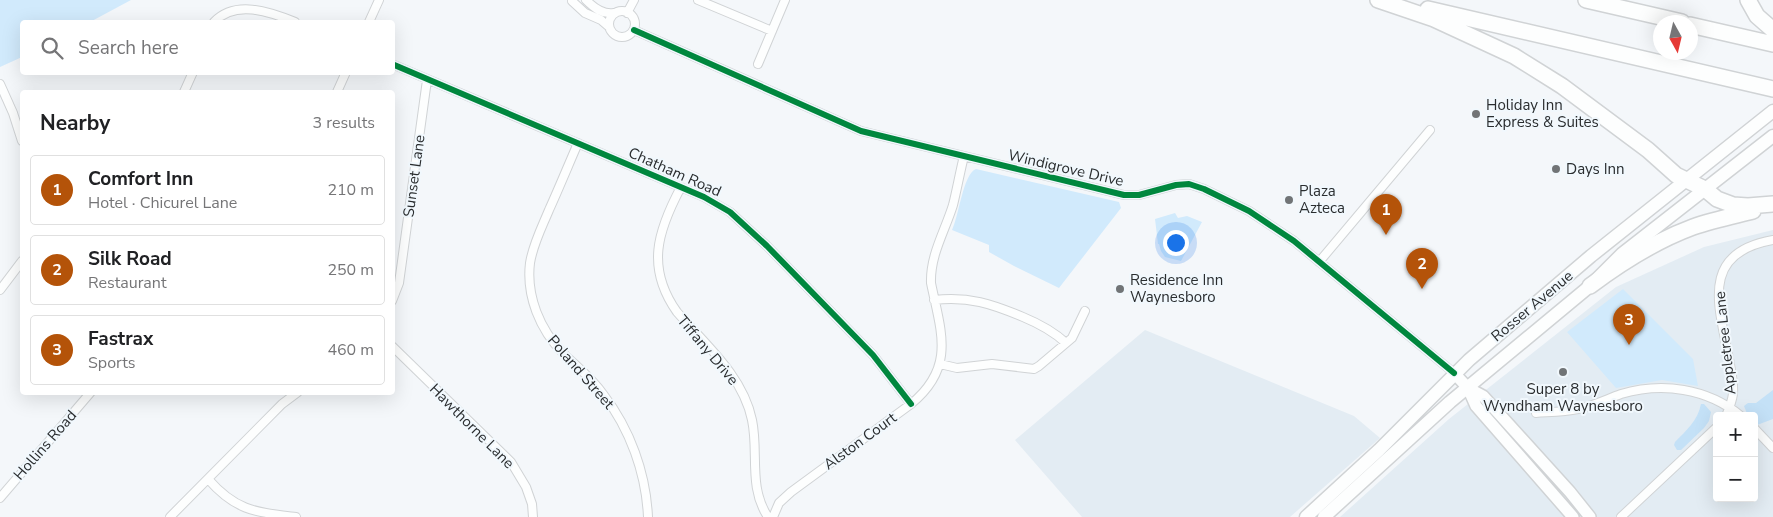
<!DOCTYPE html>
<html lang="en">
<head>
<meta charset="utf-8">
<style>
	:root { --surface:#fff; --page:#f2f2f2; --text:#202124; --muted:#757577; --line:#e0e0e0; --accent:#b45309 }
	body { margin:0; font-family:"Nunito Sans",sans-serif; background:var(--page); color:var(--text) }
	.controls { position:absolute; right:15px; bottom:15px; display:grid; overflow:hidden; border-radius:5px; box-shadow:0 5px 20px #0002 }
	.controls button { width:45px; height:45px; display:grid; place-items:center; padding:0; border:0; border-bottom:1px solid var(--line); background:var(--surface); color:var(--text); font:25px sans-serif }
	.compass { position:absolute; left:1653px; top:15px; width:45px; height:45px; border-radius:50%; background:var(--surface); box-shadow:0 5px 20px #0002; rotate:172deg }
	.you { position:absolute; left:1175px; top:242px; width:18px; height:18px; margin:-12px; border:4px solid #fff; border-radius:50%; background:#1a73e8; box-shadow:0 0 0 8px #1a73e833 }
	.badge { display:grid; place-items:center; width:32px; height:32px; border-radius:50%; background:var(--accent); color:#fff; font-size:16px; font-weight:700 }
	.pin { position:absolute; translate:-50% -41px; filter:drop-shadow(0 1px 2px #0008) }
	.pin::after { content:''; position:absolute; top:26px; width:18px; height:15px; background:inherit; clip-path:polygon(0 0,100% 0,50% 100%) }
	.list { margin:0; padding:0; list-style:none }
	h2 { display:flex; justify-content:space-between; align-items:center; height:65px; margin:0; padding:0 20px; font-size:21px }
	h2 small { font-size:16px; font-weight:400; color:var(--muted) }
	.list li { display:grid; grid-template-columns:32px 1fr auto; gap:15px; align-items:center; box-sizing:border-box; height:70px; margin:0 10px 10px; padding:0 10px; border:1px solid var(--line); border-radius:5px }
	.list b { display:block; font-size:19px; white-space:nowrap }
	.list p { margin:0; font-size:16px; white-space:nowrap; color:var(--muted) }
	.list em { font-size:16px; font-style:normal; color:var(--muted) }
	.icon { flex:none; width:28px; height:28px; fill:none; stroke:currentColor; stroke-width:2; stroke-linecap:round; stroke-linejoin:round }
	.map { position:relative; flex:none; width:1773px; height:517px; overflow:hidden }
	.search { position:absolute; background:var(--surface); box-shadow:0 5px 20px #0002; left:20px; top:20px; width:375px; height:55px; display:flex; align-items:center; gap:12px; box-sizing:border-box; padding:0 18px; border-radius:5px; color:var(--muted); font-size:19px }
	.panel { position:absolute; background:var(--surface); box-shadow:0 5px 20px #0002; left:20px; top:90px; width:375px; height:305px; border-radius:5px }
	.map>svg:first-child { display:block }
</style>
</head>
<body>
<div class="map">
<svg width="1773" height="517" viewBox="0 0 1773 517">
	<rect width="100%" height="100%" fill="#f4f7fa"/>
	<path fill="#e3ecf3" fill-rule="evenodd" d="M1773,230v287h-433l109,-98 167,-132 88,-40zM1717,416h37v82h-37z
		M1145,330l209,86 26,22 -90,79h-208l-67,-77z"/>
	<path fill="#d1eafc" d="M0,0h131l-41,22h-68v35l-22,10z
		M976,169l143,33 2,6 -62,80 -45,-22 -25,-14v-7l-37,-15c7,-14 11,-56 24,-61z
		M1175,213l3,5 9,-2 15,6 -21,39 -16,-4 -4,-6 -2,-7h-1l-3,-25z
		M1623,289l70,70 5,27 -36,-6 -46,8 -49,-56z"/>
	<path fill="#c4e1f7" d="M1773,390v29l-16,6 -3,-3v-6h-6l-4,-10 4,-3h8z
		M1701,404h3l7,8 -2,9 -5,7 -23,22h-4l-3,-5 1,-3c11,-11 23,-22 26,-38z"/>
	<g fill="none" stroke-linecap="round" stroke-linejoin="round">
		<g stroke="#d0d3d5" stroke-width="10">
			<path id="street" d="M586,0c8,8 17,15 28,13
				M698,0l74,31
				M572,1l13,12 16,7 7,6
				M609 24a13 13 0 1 1 26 0a13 13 0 1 1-26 0Z
				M627,13l7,-13
				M214,22c21,-22 54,-11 81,0
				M369,22l10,-22
				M634,30l227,101 263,64h15l37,-10 13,-1 15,5 45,22 45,30 160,132
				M392,64l312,133 26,15 37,34 106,109 38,49
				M758,64l27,-64
				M0,84l13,29 9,28
				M184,92l9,-20
				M337,92l9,-20
				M578,143c-10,23 -19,45 -29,67 -7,17 -16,34 -19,53 -4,33 10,67 33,90 14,14 29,25 40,41 27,35 43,79 45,123
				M681,187c-24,45 -35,81 -4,125 29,33 66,64 75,108 7,33 -4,67 16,97
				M1319,262l111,-132
				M0,290l22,-29
				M934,300c35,-4 58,4 89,17 17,7 30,14 43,26
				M392,301l7,-18 28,-203
				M392,346l119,116 15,25 6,17 1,13
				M940,364l17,4 35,-4 42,5 5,-3 33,-28 13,-27
				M1536,413c14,-1 28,-1 42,-4 15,-3 29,-10 43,-15 41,-12 86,-6 120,22
				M1726,416c3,-7 6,-15 7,-22 1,-12 -2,-24 -4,-35 -10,-53 -30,-106 44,-119
				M1754,428l19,20
				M208,479c28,32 47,33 88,38
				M0,498l91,-106
				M170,517l112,-113 16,-12
				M773,517l6,-14 12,-11 120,-88c45,-37 30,-72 20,-121 -1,-28 14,-52 22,-78 4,-16 7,-33 11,-49
				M1621,517l96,-90"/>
		</g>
		<g stroke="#d0d3d5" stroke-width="14">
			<path id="secondary" d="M1454,373l14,15 15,8 87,96 20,25
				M1468,388l8,18 97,111"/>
		</g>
		<g stroke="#d0d3d5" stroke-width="15">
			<path id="primary" d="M1306,517l73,-67 90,-90 122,-104 182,-145
				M1324,517l126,-115 140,-116 32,-32 151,-118"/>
		</g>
		<g stroke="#d0d3d5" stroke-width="18">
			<path id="highway" d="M1378,0l56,19 80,37 48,30 86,64 28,25 29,14 12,10 16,6 15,1 25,-2
				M1586,0l96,22
				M1748,0l9,16 16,14
				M1428,9l345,80
				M1690,25l83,19
				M1590,286c32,-24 65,-45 103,-59 20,-7 40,-11 60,-16"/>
		</g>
		<use href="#street" stroke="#fdfefe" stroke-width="8"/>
		<use href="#secondary" stroke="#fdfefe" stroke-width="11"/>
		<use href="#primary" stroke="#fdfefe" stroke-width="12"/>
		<use href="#highway" stroke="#fdfefe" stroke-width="15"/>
		<g stroke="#f1f8fd" stroke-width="9">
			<path id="cycleway" d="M634,30l227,101 263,64h15l37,-10 13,-1 15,5 45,22 45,30 160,132
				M392,64l312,133 26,15 37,34 106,109 38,49"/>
		</g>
		<use href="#cycleway" stroke="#00873e" stroke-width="6"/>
	</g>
	<g fill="#717476" stroke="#f1f8fd" stroke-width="2">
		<circle cx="1476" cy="114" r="5"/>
		<circle cx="1556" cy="169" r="5"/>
		<circle cx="1289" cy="200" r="5"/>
		<circle cx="1120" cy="289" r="5"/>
		<circle cx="1563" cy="372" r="5"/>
	</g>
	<g text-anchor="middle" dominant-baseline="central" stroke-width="4" stroke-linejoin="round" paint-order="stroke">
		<g font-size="15" fill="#2a2d2f" stroke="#f1f8fd" text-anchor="start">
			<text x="1486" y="105">Holiday Inn<tspan x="1486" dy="17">Express &amp; Suites</tspan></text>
			<text x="1566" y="169">Days Inn</text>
			<text x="1299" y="191">Plaza<tspan x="1299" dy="17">Azteca</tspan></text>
			<text x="1130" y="280">Residence Inn<tspan x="1130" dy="17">Waynesboro</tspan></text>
			<text x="1563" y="389" text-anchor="middle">Super 8 by<tspan x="1563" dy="17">Wyndham Waynesboro</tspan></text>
		</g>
		<g font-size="15" fill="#2a2d2f" stroke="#f1f8fd">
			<text transform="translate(1066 168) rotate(13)">Windigrove Drive</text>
			<text transform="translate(675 172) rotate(24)">Chatham Road</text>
			<text transform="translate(414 176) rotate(-82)">Sunset Lane</text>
			<text transform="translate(1532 306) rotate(-40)">Rosser Avenue</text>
			<text transform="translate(1725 343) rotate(-96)">Appletree Lane</text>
			<text transform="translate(708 350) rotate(50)">Tiffany Drive</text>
			<text transform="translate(581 372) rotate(49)">Poland Street</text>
			<text transform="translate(472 426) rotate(45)">Hawthorne Lane</text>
			<text transform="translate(860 441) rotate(-36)">Alston Court</text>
			<text transform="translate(45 445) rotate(-49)">Hollins Road</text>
		</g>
	</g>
</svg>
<div class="controls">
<button>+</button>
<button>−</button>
</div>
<svg class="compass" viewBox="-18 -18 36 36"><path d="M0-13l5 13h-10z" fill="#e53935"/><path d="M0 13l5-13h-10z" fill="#757577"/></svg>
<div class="you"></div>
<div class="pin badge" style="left:1386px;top:235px">1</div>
<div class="pin badge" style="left:1422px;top:289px">2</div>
<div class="pin badge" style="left:1629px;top:345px">3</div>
<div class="search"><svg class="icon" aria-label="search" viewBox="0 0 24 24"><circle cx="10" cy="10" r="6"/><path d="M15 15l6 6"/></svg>Search here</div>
<section class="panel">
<h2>Nearby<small>3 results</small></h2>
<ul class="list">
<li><span class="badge">1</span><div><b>Comfort Inn</b><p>Hotel · Chicurel Lane</p></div><em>210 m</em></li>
<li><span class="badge">2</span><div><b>Silk Road</b><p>Restaurant</p></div><em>250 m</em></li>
<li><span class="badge">3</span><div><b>Fastrax</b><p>Sports</p></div><em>460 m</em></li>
</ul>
</section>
</div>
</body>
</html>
